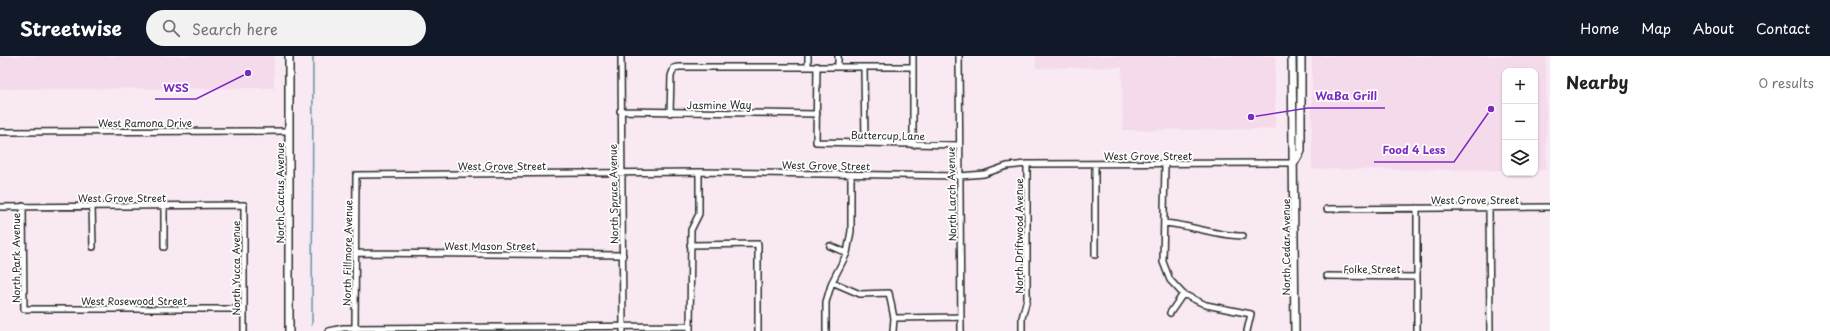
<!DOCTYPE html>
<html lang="en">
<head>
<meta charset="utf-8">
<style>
	:root { --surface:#fff; --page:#f2f2f2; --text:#222; --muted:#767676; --line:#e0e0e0; --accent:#111827 }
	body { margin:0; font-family:"Playpen Sans",sans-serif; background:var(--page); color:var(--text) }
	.controls { position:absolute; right:12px; top:12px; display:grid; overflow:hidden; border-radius:8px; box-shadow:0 1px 3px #0004 }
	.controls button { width:36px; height:36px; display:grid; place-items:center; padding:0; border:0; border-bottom:1px solid var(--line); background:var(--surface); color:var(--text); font:20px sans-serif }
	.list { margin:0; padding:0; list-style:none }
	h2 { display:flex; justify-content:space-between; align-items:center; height:52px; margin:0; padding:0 16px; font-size:17px }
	h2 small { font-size:13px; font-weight:400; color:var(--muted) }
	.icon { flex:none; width:22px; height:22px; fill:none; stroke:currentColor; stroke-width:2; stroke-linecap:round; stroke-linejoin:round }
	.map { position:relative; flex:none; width:1550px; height:275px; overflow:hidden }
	header { display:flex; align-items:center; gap:24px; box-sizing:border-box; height:56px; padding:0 20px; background:var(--accent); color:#fff }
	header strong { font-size:19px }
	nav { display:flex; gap:22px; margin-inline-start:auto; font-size:14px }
	.search { width:280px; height:36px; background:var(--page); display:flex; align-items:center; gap:10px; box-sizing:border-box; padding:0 14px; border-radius:22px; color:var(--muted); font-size:15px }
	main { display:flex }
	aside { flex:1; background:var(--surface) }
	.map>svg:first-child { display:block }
</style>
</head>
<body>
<header>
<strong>Streetwise</strong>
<div class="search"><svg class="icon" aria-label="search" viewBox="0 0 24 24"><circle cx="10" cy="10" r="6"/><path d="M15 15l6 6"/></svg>Search here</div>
<nav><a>Home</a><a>Map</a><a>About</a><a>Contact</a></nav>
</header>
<main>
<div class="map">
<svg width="1550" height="275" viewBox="0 0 1550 275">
	<rect width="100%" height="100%" fill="#f8e9f3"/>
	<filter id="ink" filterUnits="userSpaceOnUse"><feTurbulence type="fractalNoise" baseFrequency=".025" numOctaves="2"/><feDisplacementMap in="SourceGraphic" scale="8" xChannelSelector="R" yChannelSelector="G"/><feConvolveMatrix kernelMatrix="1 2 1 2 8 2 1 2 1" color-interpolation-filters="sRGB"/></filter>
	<g filter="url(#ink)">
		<path fill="#f4daea" d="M0,0h274v32l-274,1z
			M1036,0h239v73l-152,1 -1,-63 -86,1z
			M1312,0h234v114h-11v-99h-30v99l-193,-1z"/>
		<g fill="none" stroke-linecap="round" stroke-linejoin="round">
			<path stroke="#6992a4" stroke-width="1.5" d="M312,269l1,-269"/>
			<g stroke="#2b2b2b" stroke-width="8">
				<path id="street" d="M621,0l2,275
					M808,0v10
					M838,0v10
					M959,0l2,275
					M817,10l-1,76 143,3
					M864,11l1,76
					M620,55l197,3
					M670,57l1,-37 3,-8 5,-1h233
					M0,76l289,-1
					M913,89v-89
					M1165,108l-2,98 7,18 13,14 23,11 45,9 -4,17
					M23,150l1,103h220
					M92,150l1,41
					M164,150v41
					M0,151l244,-2v126
					M1417,152v123
					M1489,152l1,123
					M1327,153l223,-2
					M1164,167c27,2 52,13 79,13
					M690,189l68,-1v87
					M830,190l17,7
					M356,197l267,2
					M1095,199v-91
					M1327,220l90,1
					M832,226l28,12 29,-1 5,25 -1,13
					M1170,257l13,-19
					M894,262l67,-1
					M329,275l14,-3 347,-2
					M355,275l1,-156 343,-3 261,4 24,-2 23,-8 20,-2 267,-1
					M690,275l1,-101 8,-16v-42
					M826,275v-29l6,-20 15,-29 4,-22v-57
					M1022,275v-13l5,-19v-135"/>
			</g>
			<g stroke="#2b2b2b" stroke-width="10">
				<path id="secondary" d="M1292,0l3,275
					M1294,107l7,-12v-95
					M289,275v-275"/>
			</g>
			<use href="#street" stroke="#fff" stroke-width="5"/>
			<use href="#secondary" stroke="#fff" stroke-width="7"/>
		</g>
	</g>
	<g text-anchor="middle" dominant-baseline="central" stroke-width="3.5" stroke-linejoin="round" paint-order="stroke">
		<g font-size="10" fill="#2b2b2b" stroke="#fff">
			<text x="719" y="48">Jasmine Way</text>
			<text x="145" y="66">West Ramona Drive</text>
			<text transform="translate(888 79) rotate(1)">Buttercup Lane</text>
			<text x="1148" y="99">West Grove Street</text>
			<text x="502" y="109">West Grove Street</text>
			<text transform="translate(826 109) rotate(1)">West Grove Street</text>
			<text transform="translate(279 137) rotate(-90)">North Cactus Avenue</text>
			<text transform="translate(613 138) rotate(-91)">North Spruce Avenue</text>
			<text transform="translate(951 138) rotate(-91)">North Larch Avenue</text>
			<text x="122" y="141">West Grove Street</text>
			<text x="1475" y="143">West Grove Street</text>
			<text transform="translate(1018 180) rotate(-90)">North Driftwood Avenue</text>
			<text x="490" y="189">West Mason Street</text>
			<text transform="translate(1285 191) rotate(-90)">North Cedar Avenue</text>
			<text transform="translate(347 197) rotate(-89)">North Fillmore Avenue</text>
			<text transform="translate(15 202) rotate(-90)">North Park Avenue</text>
			<text transform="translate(235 212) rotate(-90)">North Yucca Avenue</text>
			<text x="1372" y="212">Folke Street</text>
			<text x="134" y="244">West Rosewood Street</text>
		</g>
	</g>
	<path fill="none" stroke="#7b2cbf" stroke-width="1.5" d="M248 17L196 43H155M1251 61L1308 52H1385M1491 53L1454 106H1374"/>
	<g fill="#7b2cbf" stroke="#fff" stroke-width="1.5">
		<circle cx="248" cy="17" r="4"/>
		<circle cx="1251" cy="61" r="4"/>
		<circle cx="1491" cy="53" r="4"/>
	</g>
	<g font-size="11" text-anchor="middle" font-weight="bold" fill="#7b2cbf" stroke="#fff" stroke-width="3.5" stroke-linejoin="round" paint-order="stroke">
		<text x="176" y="36">WSS</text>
		<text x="1346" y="44">WaBa Grill</text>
		<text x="1414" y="98">Food 4 Less</text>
	</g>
</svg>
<div class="controls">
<button>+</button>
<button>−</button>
<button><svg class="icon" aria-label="layers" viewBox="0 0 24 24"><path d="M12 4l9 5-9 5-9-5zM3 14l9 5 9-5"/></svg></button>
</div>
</div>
<aside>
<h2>Nearby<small>0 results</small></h2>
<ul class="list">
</ul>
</aside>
</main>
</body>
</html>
